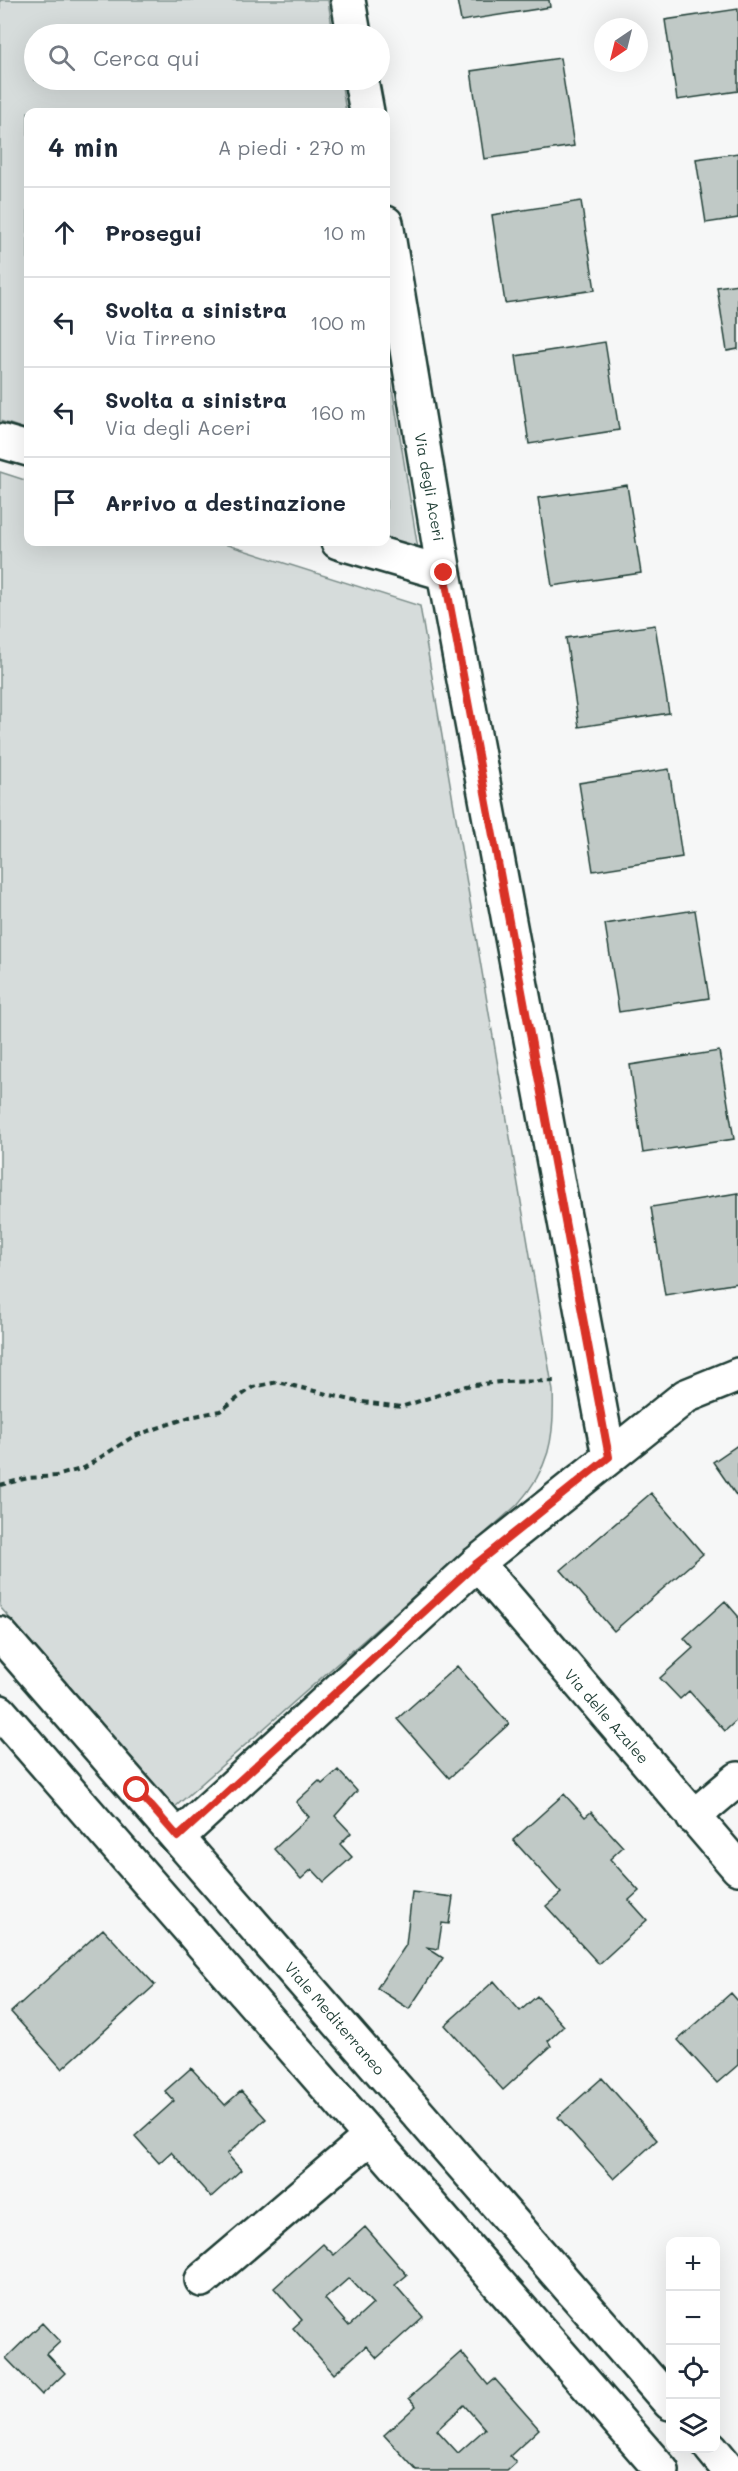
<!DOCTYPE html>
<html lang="it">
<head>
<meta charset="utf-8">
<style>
	:root { --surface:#fff; --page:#f2f2f3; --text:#1f2937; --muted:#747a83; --line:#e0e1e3 }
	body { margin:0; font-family:Mali,sans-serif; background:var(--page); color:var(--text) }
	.controls { position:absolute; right:18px; bottom:18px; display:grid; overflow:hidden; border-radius:12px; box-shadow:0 6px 24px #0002 }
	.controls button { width:54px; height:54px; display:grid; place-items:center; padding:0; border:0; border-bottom:2px solid var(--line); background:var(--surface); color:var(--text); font:30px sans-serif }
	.compass { position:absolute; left:594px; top:18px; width:54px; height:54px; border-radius:50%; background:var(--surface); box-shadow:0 6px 24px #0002; rotate:215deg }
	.stop { position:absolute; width:18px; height:18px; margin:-14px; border:4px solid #d93025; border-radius:50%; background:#fff }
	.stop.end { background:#d93025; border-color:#fff; box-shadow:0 2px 6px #0008 }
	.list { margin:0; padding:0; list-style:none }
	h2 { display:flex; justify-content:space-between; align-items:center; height:78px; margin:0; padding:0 24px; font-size:26px }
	h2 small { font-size:20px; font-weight:400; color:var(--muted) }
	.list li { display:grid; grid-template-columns:39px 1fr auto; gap:18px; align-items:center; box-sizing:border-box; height:90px; padding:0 24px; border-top:2px solid var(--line) }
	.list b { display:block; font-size:22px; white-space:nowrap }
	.list p { margin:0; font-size:20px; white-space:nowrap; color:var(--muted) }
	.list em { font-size:20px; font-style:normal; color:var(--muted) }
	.icon { flex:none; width:33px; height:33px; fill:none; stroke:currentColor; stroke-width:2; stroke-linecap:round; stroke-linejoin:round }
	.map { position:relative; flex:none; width:738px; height:2471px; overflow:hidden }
	.search { position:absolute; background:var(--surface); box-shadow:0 6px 24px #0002; left:24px; top:24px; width:366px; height:66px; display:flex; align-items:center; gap:15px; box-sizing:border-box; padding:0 21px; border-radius:33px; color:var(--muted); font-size:22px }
	.panel { position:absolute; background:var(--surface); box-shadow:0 6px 24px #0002; left:24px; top:108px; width:366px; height:438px; border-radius:12px }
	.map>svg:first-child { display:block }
</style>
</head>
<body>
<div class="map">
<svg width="738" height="2471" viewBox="0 0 738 2471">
	<rect width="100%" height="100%" fill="#f6f7f7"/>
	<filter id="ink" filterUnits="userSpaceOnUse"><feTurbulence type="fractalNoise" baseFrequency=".0167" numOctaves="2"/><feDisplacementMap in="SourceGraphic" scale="12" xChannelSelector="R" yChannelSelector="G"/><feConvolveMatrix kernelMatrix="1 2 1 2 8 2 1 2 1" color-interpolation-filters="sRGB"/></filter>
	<g filter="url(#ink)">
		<path fill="#d6dcdb" stroke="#7a8c88" stroke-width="1.5" d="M0,0h328l5,34h-299v46h307l5,32h-318v318l-28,-9z
			M386,350l32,199 -32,-10z
			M0,472l28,9v61h190l202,64 133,785c2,48 -4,78 -36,114l-342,302 -175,-200z"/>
		<path fill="#c0c9c6" stroke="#1f3d34" stroke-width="1.5" fill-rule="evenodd" d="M457,0h92l1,7 -89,14z
			M738,9v82l-61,9 -12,-80z
			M560,58l14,88 -90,13 -13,-88z
			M738,153v65l-32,5 -10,-64z
			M581,201l14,89 -90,13 -13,-88z
			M738,284v65l-11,2 -10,-64z
			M605,342l14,88 -90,14 -13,-88z
			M627,485l14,88 -89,13 -14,-88z
			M655,625l14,88 -90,14 -13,-89z
			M669,769l13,88 -89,14 -14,-88z
			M695,910l14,88 -90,14 -14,-88z
			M719,1051l15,88 -91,14 -13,-88z
			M738,1193v90l-73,12 -14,-88z
			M738,1445v53l-25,-36z
			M651,1493l52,61 -89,77 -53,-61z
			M725,1601l13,15v103l-13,12 -36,-40 -9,8 -20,-21 33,-30 -9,-10z
			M457,1666l52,58 -60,54 -52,-59z
			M338,1770l19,21 -22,25 16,17 -11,11 12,13 -28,25 -12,-13 -11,10 -27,-30 35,-32 -13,-15 23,-21 3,3z
			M564,1794l21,23 6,-5 32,35 -13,12 29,32 -10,9 18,20 -48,44 -53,-58 15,-13 -48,-53z
			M412,1892l41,5 -4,27 -7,-1 -4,26 -12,-2 17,11 -34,51 -32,-21 29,-43z
			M103,1929l52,56 -93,84 -51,-57z
			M494,1981l26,30 17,-15 27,30 -16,15 3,5 -48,44 -58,-65z
			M731,1993l7,8v64l-21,18 -39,-43z
			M191,2068l34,37 16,-14 25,28 -39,35 14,16 -30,27 -40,-45 -12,11 -24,-27 39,-35 -9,-10z
			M602,2078l55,62 -43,39 -56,-62z
			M365,2227l42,48 -12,10 28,32 -46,41 -11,-12 -32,28 -41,-46 9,-8 -28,-32 49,-44 11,11zM349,2278l24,26 -24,22 -24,-27z
			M42,2323l18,19 -13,12 18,19 -23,22 -36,-37z
			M461,2352l27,33 7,-6 44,50 -29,27 6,7 -9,8h-90l-33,-36 32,-29 -7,-8zM464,2405l21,24 -27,24 -21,-23z"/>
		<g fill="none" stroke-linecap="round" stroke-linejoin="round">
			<g stroke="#1f3d34" stroke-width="38">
				<path id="minor" d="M348,0l6,34
					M361,80l6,32
					M386,223l58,350 165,884
					M0,441l28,8
					M338,542l106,31
					M477,1563l261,305
					M0,1634l670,769
					M0,1712l662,759
					M693,1817l45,-38
					M178,1837l299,-274 209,-167 52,-21
					M202,2280l168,-143
					M711,2448l19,23"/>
			</g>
			<path stroke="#1f3d34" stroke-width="4" stroke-dasharray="6 4.5" stroke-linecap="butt" d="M0,1485l28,-7 28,-2 28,-8 50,-32 56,-19 30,-6 33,-24 25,-5 77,19 46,6 65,-21 34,-4 58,-1"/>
			<use href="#minor" stroke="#fff" stroke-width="33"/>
		</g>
	</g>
	<g fill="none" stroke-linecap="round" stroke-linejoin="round" filter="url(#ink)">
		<path stroke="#d93025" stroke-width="8" d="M137,1790l41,47 299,-274 132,-106 -165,-884"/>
	</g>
	<g text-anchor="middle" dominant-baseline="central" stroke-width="6" stroke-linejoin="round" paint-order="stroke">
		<g font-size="15" fill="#1f3d34" stroke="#fff">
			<text transform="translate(430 487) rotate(80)">Via degli Aceri</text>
			<text transform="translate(607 1716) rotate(49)">Via delle Azalee</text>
			<text transform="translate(335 2018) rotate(49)">Viale Mediterraneo</text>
		</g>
	</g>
</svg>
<div class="controls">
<button>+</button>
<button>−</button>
<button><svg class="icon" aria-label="locate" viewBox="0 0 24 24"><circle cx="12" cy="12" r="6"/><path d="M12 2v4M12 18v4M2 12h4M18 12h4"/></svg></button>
<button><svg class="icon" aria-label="layers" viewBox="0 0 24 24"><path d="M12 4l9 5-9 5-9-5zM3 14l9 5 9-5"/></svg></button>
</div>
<svg class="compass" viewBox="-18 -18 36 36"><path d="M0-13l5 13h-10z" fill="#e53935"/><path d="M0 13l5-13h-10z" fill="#747a83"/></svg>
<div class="stop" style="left:137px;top:1790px"></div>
<div class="stop end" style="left:444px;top:573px"></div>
<div class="search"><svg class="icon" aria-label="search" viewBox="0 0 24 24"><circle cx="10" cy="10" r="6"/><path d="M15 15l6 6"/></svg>Cerca qui</div>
<section class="panel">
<h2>4 min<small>A piedi · 270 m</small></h2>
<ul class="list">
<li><svg class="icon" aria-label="ahead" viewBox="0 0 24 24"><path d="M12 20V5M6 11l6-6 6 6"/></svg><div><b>Prosegui</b></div><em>10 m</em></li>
<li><svg class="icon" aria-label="left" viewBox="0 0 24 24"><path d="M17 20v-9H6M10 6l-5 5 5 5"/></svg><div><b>Svolta a sinistra</b><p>Via Tirreno</p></div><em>100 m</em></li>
<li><svg class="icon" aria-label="left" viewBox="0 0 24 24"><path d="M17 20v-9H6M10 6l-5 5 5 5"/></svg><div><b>Svolta a sinistra</b><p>Via degli Aceri</p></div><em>160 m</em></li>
<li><svg class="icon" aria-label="arrive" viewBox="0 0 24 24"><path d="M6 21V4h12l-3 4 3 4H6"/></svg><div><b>Arrivo a destinazione</b></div></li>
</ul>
</section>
</div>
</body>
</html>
